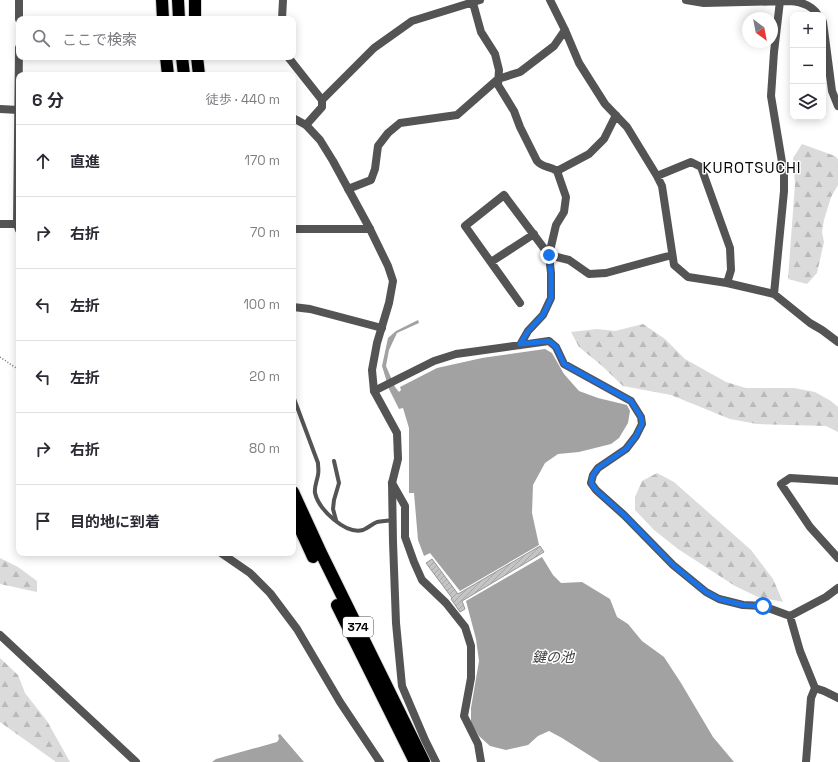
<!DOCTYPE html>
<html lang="ja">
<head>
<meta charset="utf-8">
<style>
	:root { --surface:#fff; --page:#f7f7f7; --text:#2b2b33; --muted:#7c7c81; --line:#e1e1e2 }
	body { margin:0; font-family:"Space Grotesk","Noto Sans JP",sans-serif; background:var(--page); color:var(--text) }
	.controls { position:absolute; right:12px; top:12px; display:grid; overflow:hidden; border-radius:8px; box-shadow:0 2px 10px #0003 }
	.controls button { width:36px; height:36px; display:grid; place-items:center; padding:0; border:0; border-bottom:1px solid var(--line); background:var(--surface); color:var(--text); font:20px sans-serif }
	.compass { position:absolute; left:742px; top:12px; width:36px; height:36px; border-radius:50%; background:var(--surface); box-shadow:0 2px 10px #0003; rotate:148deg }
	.stop { position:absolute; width:12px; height:12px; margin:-9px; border:3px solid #1a73e8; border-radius:50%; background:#fff }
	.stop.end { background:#1a73e8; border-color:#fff; box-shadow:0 1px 4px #0008 }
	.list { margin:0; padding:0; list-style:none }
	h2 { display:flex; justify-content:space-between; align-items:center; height:52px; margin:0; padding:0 16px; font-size:17px }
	h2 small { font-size:13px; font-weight:400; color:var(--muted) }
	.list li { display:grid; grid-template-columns:26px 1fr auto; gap:12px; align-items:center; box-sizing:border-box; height:72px; padding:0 16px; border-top:1px solid var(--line) }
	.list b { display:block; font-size:15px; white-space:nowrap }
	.list em { font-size:13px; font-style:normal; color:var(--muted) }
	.icon { flex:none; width:22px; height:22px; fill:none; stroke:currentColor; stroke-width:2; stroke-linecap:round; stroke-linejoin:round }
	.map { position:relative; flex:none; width:838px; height:762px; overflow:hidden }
	.search { position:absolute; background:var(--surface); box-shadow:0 2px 10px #0003; left:16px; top:16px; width:280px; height:44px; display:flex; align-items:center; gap:10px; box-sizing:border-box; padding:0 14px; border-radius:8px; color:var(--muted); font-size:15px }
	.panel { position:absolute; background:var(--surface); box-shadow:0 2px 10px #0003; left:16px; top:72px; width:280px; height:484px; border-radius:8px }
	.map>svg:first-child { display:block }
</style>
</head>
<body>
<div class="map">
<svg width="838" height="762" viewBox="0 0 838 762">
	<defs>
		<pattern id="forest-firs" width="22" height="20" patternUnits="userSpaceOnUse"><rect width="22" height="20" fill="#dbdbdb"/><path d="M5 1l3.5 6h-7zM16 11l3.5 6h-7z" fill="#bababa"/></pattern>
		<pattern id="building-hatch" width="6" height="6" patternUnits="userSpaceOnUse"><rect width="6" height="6" fill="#c4c4c4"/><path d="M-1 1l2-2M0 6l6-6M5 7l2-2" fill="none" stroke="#a7a7a7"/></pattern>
	</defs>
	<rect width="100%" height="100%" fill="#fff"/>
	<path fill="url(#forest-firs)" d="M802,144l33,12 3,3v26l-7,12 -7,23 -2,12 2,10 -7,31 -10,11 -19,-5 7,-95 -2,-26z
		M643,324l22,15 20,20 41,23 20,6h48l21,4 16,9 7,6v25l-12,-6 -69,-2 -27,-5 -59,-24 -48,-9 -22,-21 -22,-18 -8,-15 26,-3 18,2z
		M657,473l17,9 77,68 22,29 10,23 -25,-5 -23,-11 -57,-37 -24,-19 -19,-20v-13l7,-16z
		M0,558l18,9 19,14v11l-37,-8z
		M0,658l18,17 7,18 22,28 23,41h-14l-56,-40z"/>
	<path fill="#a2a2a2" d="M418,320l1,3 -22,10 -8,17 -3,16 9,21 4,5 2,-2 -1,-3 37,-19 45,-10 63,-9 7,4 12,21 15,17 19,7 29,7 3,6 -2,12 -9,15 -8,6 -32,8 -21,2 -13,9 -12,22 -1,28 7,32 -79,46 -30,-38 -6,3 -6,-16 -4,-47h-5v-65l-6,-20 -4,1 -10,-20 -7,-23 6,-28 8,-7z
		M542,557l11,18 8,8 21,-1 28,17 7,18 11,7 14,17 22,16 17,26 32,54 21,25h-134l-38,-24 -13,-7 -11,5 -10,9 -22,5 -16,-4 -11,-10 -8,-13v-15l8,-47 -3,-22 -10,-38z
		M280,734l24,28h-92l4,-3 61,-17 2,-3 -1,-4z"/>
	<path fill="url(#building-hatch)" stroke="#989898" d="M540,546l4,6 -82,49 3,8 -5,3 -9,-13 1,-1 -26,-35 6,-4 26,35z"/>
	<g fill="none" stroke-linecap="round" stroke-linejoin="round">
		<g stroke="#dbdbdb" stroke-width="14">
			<path id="motorway" d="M162,0l1,19
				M178,0l1,19
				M195,0v19
				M166,57l2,18
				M182,57l2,18
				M197,57l2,18
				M293,492l29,63 102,207
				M293,513l20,44
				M337,605l78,157"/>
		</g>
		<path stroke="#767676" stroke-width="1.5" stroke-dasharray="1 2" stroke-linecap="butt" d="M0,357l19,13"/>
		<path stroke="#545454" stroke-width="4" d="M293,396l25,67c0,4 1,8 0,12 -1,6 -4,12 -3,18 4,17 31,42 48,37 5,-2 9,-6 14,-8 5,-1 11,-1 15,-2
			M334,461l5,22 -5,17 -1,9 3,11"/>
		<path stroke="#545454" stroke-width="8" d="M550,0l15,30 14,33 26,41 22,23 30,49 5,10 12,79 14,12 39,6 47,11 36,29 12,7 16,12
			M686,0l18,3 86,-2c12,1 22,4 28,14
			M473,3l8,29 14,22 4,16 -1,15 16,26 6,16 17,34c6,7 13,5 20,10
			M19,19v-19
			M282,19l1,-19
			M823,22l9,69 6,15
			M19,48l-2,176 2,6
			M288,57l34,43
			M306,125l16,-18v-7l52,-52 38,-27 68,-21
			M657,176l34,-14 10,5 29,81 1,22 -4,13
			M348,189l23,-9 4,-11 3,-23 10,-13 12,-10 57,-8 41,-36 22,-7 34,-26 11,-16
			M0,224h19
			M293,229h77
			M491,262l43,-28
			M774,294l10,-103v-17l-13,-78 3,-44 6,-51
			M520,303l-55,-77 39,-31 45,60 20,5 20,14 17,-1 66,-18
			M293,307l17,2 72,19
			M520,345l8,-14 15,-16 8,-17v-25l-2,-18 7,-30 8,-13 2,-15 -9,-26 32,-17 15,-15 12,-24
			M374,391l60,-30 22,-7 93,-13 7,6 8,17 67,37 10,16 1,7 -6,12 -10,13 -28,19 -5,7 -2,8 5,7 28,25 49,50 33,27 13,7 24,6 20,1 27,10 36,-19 12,-9
			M838,481l-48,-3 -9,6 29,43 28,31
			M392,483l13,23v31l9,25 8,18 24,23 19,24 6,19v32l-7,38 14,28 3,18
			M221,553l29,20 20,20 27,36 43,73 40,60
			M790,616l10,35 15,37 -4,10 -5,64
			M0,635l136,127
			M815,688l9,3 14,7"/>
		<path stroke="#545454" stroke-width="8" d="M0,109l19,1
			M293,118l13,7 14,15 13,21 37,68 18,37 5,15 -4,22 -12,40 -5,27 2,21 23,42 1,26 -6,24 1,59 3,81 6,63 23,54 11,22"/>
		<use href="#motorway" stroke="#000" stroke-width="12"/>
	</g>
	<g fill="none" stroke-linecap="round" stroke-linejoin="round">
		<path stroke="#1a73e8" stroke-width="5" d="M549,255l2,19v24l-8,17 -15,16 -8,13 29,-3 7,6 8,17 67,37 10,16 1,7 -6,12 -10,13 -28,19 -5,7 -2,8 5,7 28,25 49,50 33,27 13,7 24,6 20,1"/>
	</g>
	<g text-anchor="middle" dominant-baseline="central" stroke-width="3" stroke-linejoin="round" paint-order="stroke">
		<rect fill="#fff" stroke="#4c4c4c" stroke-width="1" x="343" y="617" width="30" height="20" rx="3"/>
		<g font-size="12" font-weight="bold" fill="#000">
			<text x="358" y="627">374</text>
		</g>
		<g font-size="14" font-style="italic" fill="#434343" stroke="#fff">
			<text x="553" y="657">鍵の池</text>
		</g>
		<g font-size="15" letter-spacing="1" fill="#000" stroke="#fff">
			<text x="752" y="167">KUROTSUCHI</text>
		</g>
	</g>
</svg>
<div class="controls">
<button>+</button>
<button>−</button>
<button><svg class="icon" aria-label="layers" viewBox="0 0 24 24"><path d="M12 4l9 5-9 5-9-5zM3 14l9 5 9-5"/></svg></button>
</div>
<svg class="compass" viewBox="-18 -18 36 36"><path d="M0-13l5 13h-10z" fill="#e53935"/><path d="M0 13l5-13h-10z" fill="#7c7c81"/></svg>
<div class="stop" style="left:763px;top:606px"></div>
<div class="stop end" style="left:549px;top:255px"></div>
<div class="search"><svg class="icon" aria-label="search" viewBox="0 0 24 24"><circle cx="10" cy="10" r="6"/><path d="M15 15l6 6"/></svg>ここで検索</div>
<section class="panel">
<h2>6 分<small>徒歩 · 440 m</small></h2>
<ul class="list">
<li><svg class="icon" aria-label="ahead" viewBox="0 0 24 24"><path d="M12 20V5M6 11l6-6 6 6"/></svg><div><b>直進</b></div><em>170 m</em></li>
<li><svg class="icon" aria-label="right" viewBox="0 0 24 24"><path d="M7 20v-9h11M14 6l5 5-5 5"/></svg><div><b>右折</b></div><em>70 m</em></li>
<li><svg class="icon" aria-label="left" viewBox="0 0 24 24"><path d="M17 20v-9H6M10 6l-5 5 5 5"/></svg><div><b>左折</b></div><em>100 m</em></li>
<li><svg class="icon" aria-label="left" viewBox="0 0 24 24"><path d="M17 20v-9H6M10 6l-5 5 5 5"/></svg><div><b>左折</b></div><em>20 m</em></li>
<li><svg class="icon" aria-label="right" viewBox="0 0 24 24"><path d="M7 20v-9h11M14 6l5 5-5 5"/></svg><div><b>右折</b></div><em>80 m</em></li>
<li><svg class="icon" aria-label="arrive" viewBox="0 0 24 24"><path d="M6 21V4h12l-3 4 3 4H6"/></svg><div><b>目的地に到着</b></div></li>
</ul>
</section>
</div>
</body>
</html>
